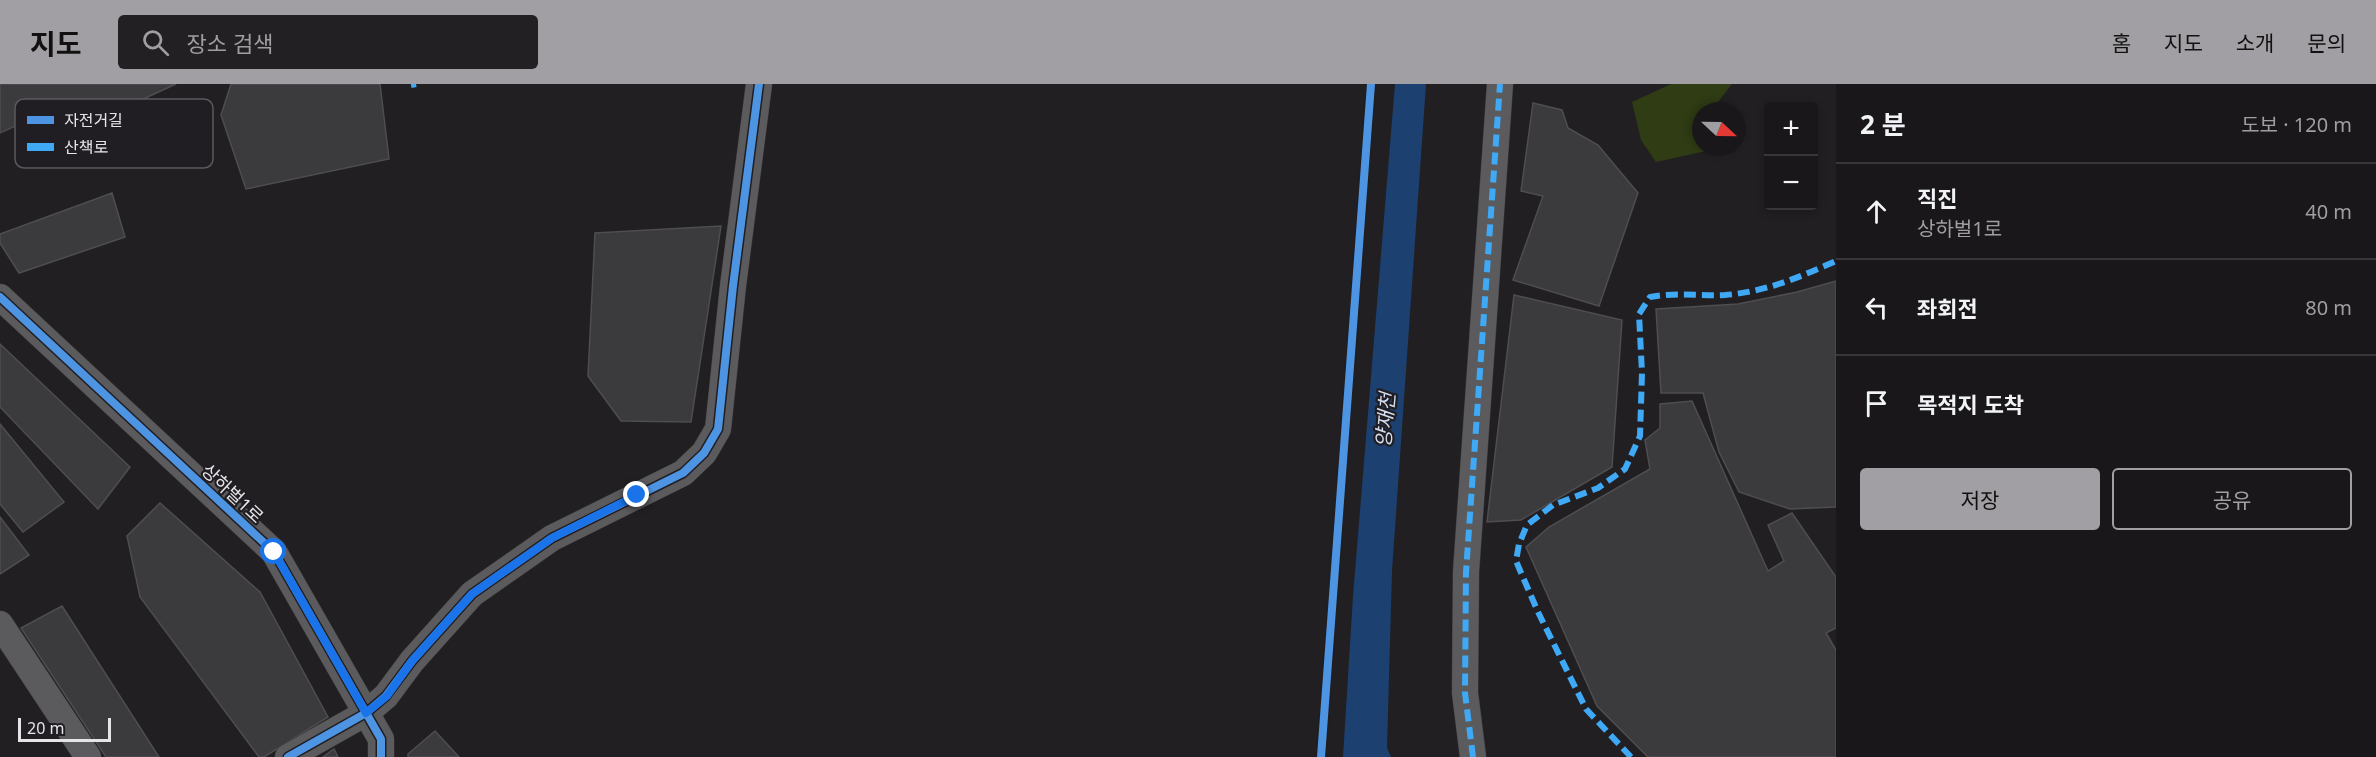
<!DOCTYPE html>
<html lang="ko">
<head>
<meta charset="utf-8">
<style>
	:root { --surface:#19171a; --page:#222023; --text:#f1f3f6; --muted:#9f9fa2; --line:#373639; --accent:#a19fa3 }
	body { margin:0; font-family:"Noto Sans","Noto Sans KR",sans-serif; background:var(--page); color:var(--text) }
	.controls { position:absolute; right:18px; top:18px; display:grid; overflow:hidden; border-radius:6px; box-shadow:0 3px 9px #0003 }
	.controls button { width:54px; height:54px; display:grid; place-items:center; padding:0; border:0; border-bottom:2px solid var(--line); background:var(--surface); color:var(--text); font:30px sans-serif }
	.compass { position:absolute; left:1692px; top:18px; width:54px; height:54px; border-radius:50%; background:var(--surface); box-shadow:0 3px 9px #0003; rotate:112deg }
	.scale { position:absolute; left:18px; bottom:15px; width:93px; box-sizing:border-box; padding-left:6px; border:3px solid #e6e4e8; border-top:0; font-size:16px; line-height:21px; white-space:nowrap; color:#e6e4e8; -webkit-text-stroke:4px #211e23; paint-order:stroke }
	.stop { position:absolute; width:18px; height:18px; margin:-14px; border:4px solid #1a73e8; border-radius:50%; background:#fff }
	.stop.end { background:#1a73e8; border-color:#fff; box-shadow:0 2px 6px #0008 }
	.list { margin:0; padding:0; list-style:none }
	h2 { display:flex; justify-content:space-between; align-items:center; height:78px; margin:0; padding:0 24px; font-size:26px }
	h2 small { font-size:20px; font-weight:400; color:var(--muted) }
	.list li { display:grid; grid-template-columns:39px 1fr auto; gap:18px; align-items:center; box-sizing:border-box; height:96px; padding:0 24px; border-top:2px solid var(--line) }
	.list b { display:block; font-size:22px; white-space:nowrap }
	.list p { margin:0; font-size:20px; white-space:nowrap; color:var(--muted) }
	.list em { font-size:20px; font-style:normal; color:var(--muted) }
	.actions { display:flex; gap:12px; padding:18px 24px }
	.actions a { flex:1; padding:14px 0; border:2px solid var(--accent); border-radius:6px; text-align:center; font-size:21px; color:var(--accent) }
	.actions .main { background:var(--accent); color:#111 }
	.icon { flex:none; width:33px; height:33px; fill:none; stroke:currentColor; stroke-width:2; stroke-linecap:round; stroke-linejoin:round }
	.map { position:relative; flex:none; width:1836px; height:673px; overflow:hidden }
	header { display:flex; align-items:center; gap:36px; box-sizing:border-box; height:84px; padding:0 30px; background:var(--accent); color:#111 }
	header strong { font-size:28px }
	nav { display:flex; gap:33px; margin-inline-start:auto; font-size:21px }
	.search { width:420px; height:54px; background:var(--page); display:flex; align-items:center; gap:15px; box-sizing:border-box; padding:0 21px; border-radius:6px; color:var(--muted); font-size:22px }
	main { display:flex }
	aside { flex:1; background:var(--surface) }
	.map>svg:first-child { display:block }
</style>
</head>
<body>
<header>
<strong>지도</strong>
<div class="search"><svg class="icon" aria-label="search" viewBox="0 0 24 24"><circle cx="10" cy="10" r="6"/><path d="M15 15l6 6"/></svg>장소 검색</div>
<nav><a>홈</a><a>지도</a><a>소개</a><a>문의</a></nav>
</header>
<main>
<div class="map">
<svg width="1836" height="673" viewBox="0 0 1836 673">
	<rect width="100%" height="100%" fill="#211f22"/>
	<path fill="#2f3c14" d="M1671,0h61l-18,23v4h-13v36h14v2l-59,13 -15,-22 -9,-38z"/>
	<path fill="#1c4070" d="M1395,0h31l-34,487 -5,177 4,9h-48l10,-161z"/>
	<path fill="#3b3a3d" stroke="#4e4d50" stroke-width="1.5" d="M0,0h176l-107,49 -11,-26 -58,26z
		M231,0h149l9,75 -143,30 -25,-74z
		M1533,19l29,7 6,18 30,17 40,48 -39,113 -86,-26 30,-84 -22,-5z
		M112,109l13,44 -106,36 -19,-30v-9z
		M721,142l-30,196 -70,-1 -33,-45 7,-143z
		M1836,197v226l-46,2 -51,-17 -20,-40 -16,-59h-42l-5,-84 82,-5 59,-12z
		M1514,211l108,25 -10,147 -91,53 -34,2z
		M0,260l130,123 -32,42 -98,-102z
		M1692,317l76,170 16,-10 -16,-36 24,-12 44,64v51l-10,5 10,17v107h-188l-51,-51 -71,-159 23,-20 101,-58 -5,-29 15,-12v-24z
		M0,340l64,78 -41,30 -23,-28z
		M160,419l100,89 68,125 -64,40h-5l-119,-160 -13,-61z
		M0,433l29,38 -29,19z
		M62,522l97,151h-53l-85,-129z
		M435,647l24,26h-51v-3z
		M334,665l4,8h-15z"/>
	<g fill="none" stroke-linecap="round" stroke-linejoin="round">
		<g stroke="#3a393b" stroke-width="27">
			<path id="street" d="M0,213l274,255 107,187v18
				M0,540l88,133
				M288,673l78,-44 20,-17 26,-35 60,-67 80,-56 131,-65 21,-20 14,-24 15,-143 26,-202
				M1473,673l-8,-64 1,-121 34,-488"/>
		</g>
		<use href="#street" stroke="#5b5a5c" stroke-width="26"/>
		<path stroke="#3fa9f5" stroke-width="6" stroke-dasharray="12 6" stroke-linecap="butt" d="M411,1l5,-1
			M1473,673l-8,-64 1,-121 34,-488
			M1631,673l-45,-48 -48,-97 -22,-51 3,-17 8,-19 26,-20 45,-17 27,-19 15,-33 2,-63 -3,-59 11,-17c25,-5 50,-1 75,-2 40,-3 75,-18 111,-34"/>
		<g stroke="#211e23" stroke-width="11">
			<path id="cycleway" d="M0,213l274,255 107,187v18
				M288,673l78,-44 20,-17 26,-35 60,-67 80,-56 131,-65 21,-20 14,-24 15,-143 26,-202
				M1321,673l50,-673"/>
		</g>
		<use href="#cycleway" stroke="#4d94e3" stroke-width="8"/>
	</g>
	<g fill="none" stroke-linecap="round" stroke-linejoin="round">
		<path stroke="#1a73e8" stroke-width="8" d="M274,468l92,161 21,-17 25,-35 60,-67 80,-56 85,-43"/>
	</g>
	<g text-anchor="middle" dominant-baseline="central" stroke-width="4.5" stroke-linejoin="round" paint-order="stroke">
		<g font-size="18" fill="#e6e4e8" stroke="#211e23">
			<text transform="translate(233 409) rotate(43)">상하벌1로</text>
		</g>
		<g font-size="20" font-style="italic" fill="#d2deee" stroke="#211e23">
			<text transform="translate(1385 336) rotate(-85)">양재천</text>
		</g>
	</g>
	<rect x="15" y="15" width="198" height="69" rx="9" fill="#211e23" stroke="#5c595e" stroke-width="1.5"/>
	<rect x="27" y="32" width="27" height="8" fill="#4d94e3"/>
	<rect x="27" y="59" width="27" height="8" fill="#3fa9f5"/>
	<g font-size="16" fill="#e6e4e8">
		<text x="64" y="42">자전거길</text>
		<text x="64" y="69">산책로</text>
	</g>
</svg>
<div class="controls">
<button>+</button>
<button>−</button>
</div>
<svg class="compass" viewBox="-18 -18 36 36"><path d="M0-13l5 13h-10z" fill="#e53935"/><path d="M0 13l5-13h-10z" fill="#9f9fa2"/></svg>
<div class="scale">20 m</div>
<div class="stop" style="left:274px;top:468px"></div>
<div class="stop end" style="left:637px;top:411px"></div>
</div>
<aside>
<h2>2 분<small>도보 · 120 m</small></h2>
<ul class="list">
<li><svg class="icon" aria-label="ahead" viewBox="0 0 24 24"><path d="M12 20V5M6 11l6-6 6 6"/></svg><div><b>직진</b><p>상하벌1로</p></div><em>40 m</em></li>
<li><svg class="icon" aria-label="left" viewBox="0 0 24 24"><path d="M17 20v-9H6M10 6l-5 5 5 5"/></svg><div><b>좌회전</b></div><em>80 m</em></li>
<li><svg class="icon" aria-label="arrive" viewBox="0 0 24 24"><path d="M6 21V4h12l-3 4 3 4H6"/></svg><div><b>목적지 도착</b></div></li>
</ul>
<div class="actions"><a class="main">저장</a><a>공유</a></div>
</aside>
</main>
</body>
</html>
